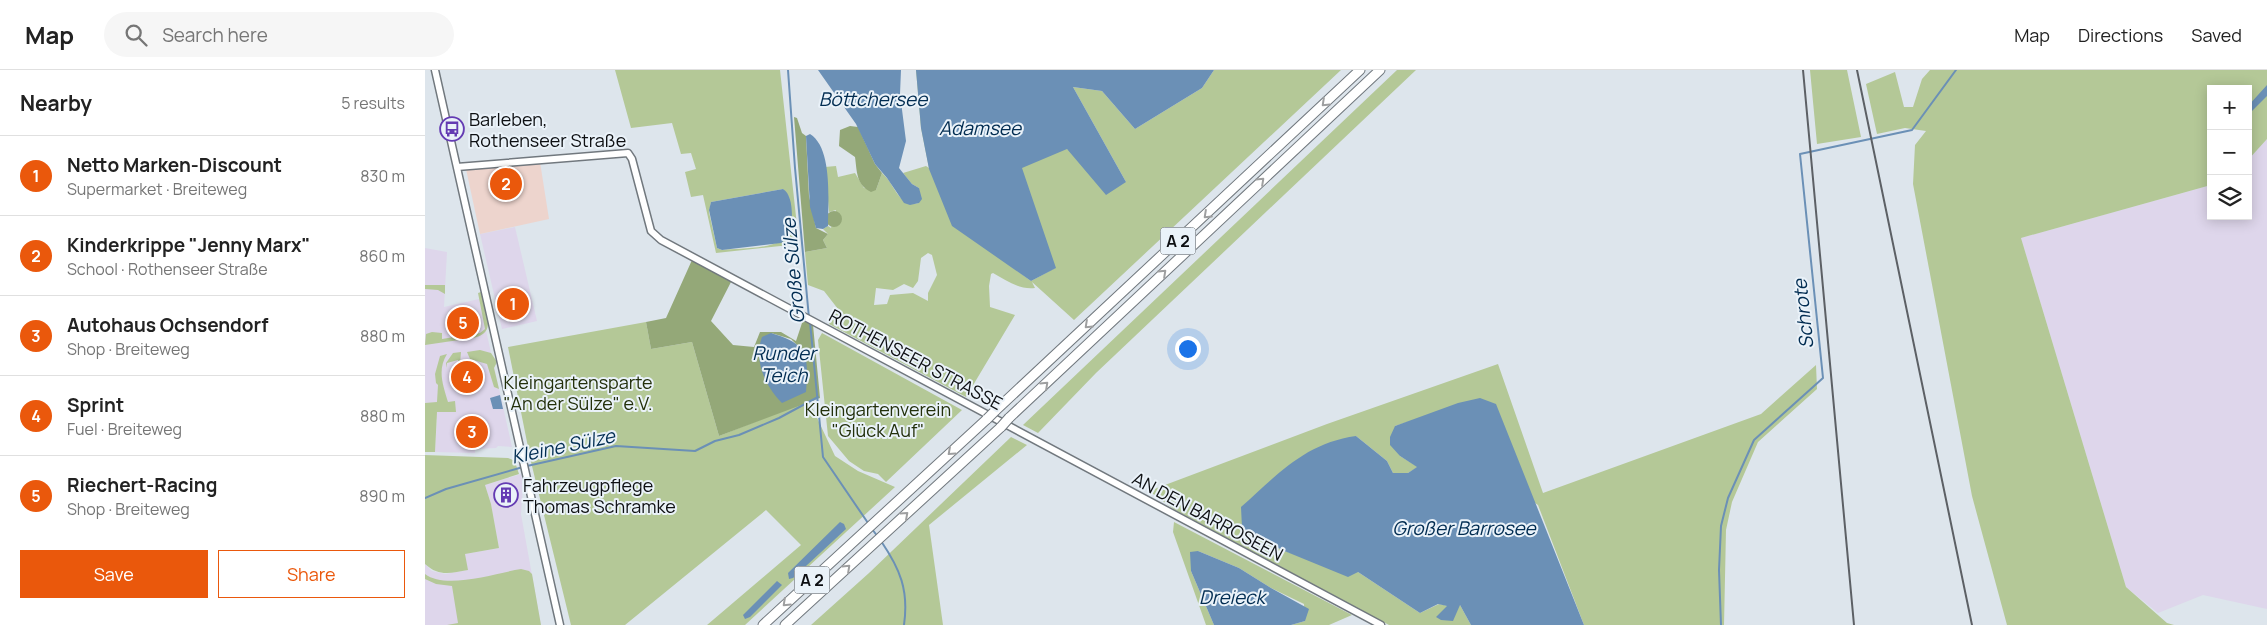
<!DOCTYPE html>
<html lang="en">
<head>
<meta charset="utf-8">
<style>
	:root { --surface:#fff; --page:#f6f6f6; --text:#222; --muted:#767676; --line:#e0e0e0; --accent:#ea580c }
	body { margin:0; font-family:Manrope,sans-serif; background:var(--page); color:var(--text) }
	.controls { position:absolute; right:15px; top:15px; display:grid; overflow:hidden; border-radius:0px; box-shadow:0 2px 12px #0003 }
	.controls button { width:45px; height:45px; display:grid; place-items:center; padding:0; border:0; border-bottom:1px solid var(--line); background:var(--surface); color:var(--text); font:25px sans-serif }
	.you { position:absolute; left:762px; top:278px; width:18px; height:18px; margin:-12px; border:4px solid #fff; border-radius:50%; background:#1a73e8; box-shadow:0 0 0 8px #1a73e833 }
	.badge { display:grid; place-items:center; width:32px; height:32px; border-radius:50%; background:var(--accent); color:#fff; font-size:16px; font-weight:700 }
	.pin { position:absolute; translate:-50% -50%; border:2px solid #fff; box-shadow:0 1px 5px #0006 }
	.list { margin:0; padding:0; list-style:none }
	h2 { display:flex; justify-content:space-between; align-items:center; height:65px; margin:0; padding:0 20px; font-size:21px }
	h2 small { font-size:16px; font-weight:400; color:var(--muted) }
	.list li { display:grid; grid-template-columns:32px 1fr auto; gap:15px; align-items:center; box-sizing:border-box; height:80px; padding:0 20px; border-top:1px solid var(--line) }
	.list b { display:block; font-size:19px; white-space:nowrap }
	.list p { margin:0; font-size:16px; white-space:nowrap; color:var(--muted) }
	.list em { font-size:16px; font-style:normal; color:var(--muted) }
	.actions { display:flex; gap:10px; padding:15px 20px }
	.actions a { flex:1; padding:11px 0; border:1px solid var(--accent); border-radius:0px; text-align:center; font-size:18px; color:var(--accent) }
	.actions .main { background:var(--accent); color:#fff }
	.icon { flex:none; width:28px; height:28px; fill:none; stroke:currentColor; stroke-width:2; stroke-linecap:round; stroke-linejoin:round }
	.map { position:relative; flex:none; width:1842px; height:555px; overflow:hidden }
	header { display:flex; align-items:center; gap:30px; box-sizing:border-box; height:70px; padding:0 25px; background:var(--surface); border-bottom:1px solid var(--line) }
	header strong { font-size:24px }
	nav { display:flex; gap:28px; margin-inline-start:auto; font-size:18px }
	.search { width:350px; height:45px; background:var(--page); display:flex; align-items:center; gap:12px; box-sizing:border-box; padding:0 18px; border-radius:28px; color:var(--muted); font-size:19px }
	main { display:flex }
	aside { flex:1; background:var(--surface) }
	.map>svg:first-child { display:block }
</style>
</head>
<body>
<header>
<strong>Map</strong>
<div class="search"><svg class="icon" aria-label="search" viewBox="0 0 24 24"><circle cx="10" cy="10" r="6"/><path d="M15 15l6 6"/></svg>Search here</div>
<nav><a>Map</a><a>Directions</a><a>Saved</a></nav>
</header>
<main>
<aside>
<h2>Nearby<small>5 results</small></h2>
<ul class="list">
<li><span class="badge">1</span><div><b>Netto Marken-Discount</b><p>Supermarket · Breiteweg</p></div><em>830 m</em></li>
<li><span class="badge">2</span><div><b>Kinderkrippe &quot;Jenny Marx&quot;</b><p>School · Rothenseer Straße</p></div><em>860 m</em></li>
<li><span class="badge">3</span><div><b>Autohaus Ochsendorf</b><p>Shop · Breiteweg</p></div><em>880 m</em></li>
<li><span class="badge">4</span><div><b>Sprint</b><p>Fuel · Breiteweg</p></div><em>880 m</em></li>
<li><span class="badge">5</span><div><b>Riechert-Racing</b><p>Shop · Breiteweg</p></div><em>890 m</em></li>
</ul>
<div class="actions"><a class="main">Save</a><a>Share</a></div>
</aside>
<div class="map">
<svg width="1842" height="555" viewBox="0 0 1842 555">
	<rect width="100%" height="100%" fill="#dde5ec"/>
	<path fill="#ded6eb" d="M1842,69v470l-64,-14 -45,18 -32,-26 -105,-349 190,-53v31h37v-56z
		M90,157l22,94 -35,8 -22,-95z
		M0,178l22,4 -3,55 35,-8 33,148 -14,-1 -2,2 -21,1v4l-40,-1 2,-33 -12,1z
		M96,404l2,12 -2,28 20,111h-116v-61l7,7 13,3 22,-4 -2,-16 34,-6 -8,-44 -6,-19z"/>
	<path fill="#edd4cd" d="M115,92l9,57 -69,15 -14,-65z"/>
	<path fill="#b4c897" fill-rule="evenodd" d="M190,0h165l19,174 -83,9 -13,-58 -12,2 -6,-25 11,-3 -5,-16 -10,1 -9,-31 -41,5zM358,119l6,8 2,32c-3,21 -51,19 -69,21l-5,-2 -8,-36 2,-10z
		M491,0h59l92,79 59,33 -53,-95 29,4 33,38 67,-41 12,-18h127l-267,250 -42,-38 3,6c-16,2 -29,-8 -42,-15l-2,1 -2,12 1,21 25,8 -49,82 -137,-73 9,-15 -14,-18 -16,-6 -3,-33 22,-4 -4,-8 5,-6 -5,-5 5,-3 3,2 5,-18 -7,2 -4,-45 11,-1 2,11 17,-4 9,15 12,2 6,-17c14,12 16,35 37,30v-15l-7,-4 -9,-11 23,-7 3,2 -8,-40zM503,183l4,2 5,20 -9,18v8l-15,-8 -23,2 -3,9 -13,1 2,-17 17,2 11,-6 9,4 5,-7 3,-23zM583,194l47,4 -24,13z
		M972,0h19l-320,303 -58,60 -15,-8z
		M1385,0h37l14,67 -44,7z
		M1505,0h337v69l-19,21v-71h-37v96l-190,53 105,349 41,36 7,2h-167l-35,-129 -59,-312 2,-39 11,-14 -21,-3 -28,6 -11,-50 29,-12 9,35h9l9,-28z
		M0,215h20v9l-7,-4 -13,-1z
		M56,222c6,25 18,45 -16,47l-1,-3 16,-3 5,-4 -7,-36z
		M221,252l5,27 41,-7 27,94 81,-32 10,-1 25,53 23,15 37,16 -150,138h-38l94,-80 -35,-35 -141,115h-54l-40,-163 -23,-115z
		M7,262l10,1v6l18,-3 -1,4 -34,5 1,-11z
		M397,263l140,77 -76,72 -8,-8 -14,-3 -15,-10 -21,-25 -10,-96z
		M55,280l11,3 6,9 -3,6 5,21 -5,-2 -7,-23 -17,-5 -3,-7z
		M36,282l-1,12 -2,-4 -11,3 -1,5v-5l7,-10z
		M22,284c-10,16 -4,31 1,48l7,-1 1,11h-19l-2,40h-10v-49l12,-1 1,-17 -2,-2 -1,-9 5,-18z
		M1073,294l45,129 218,-79 55,-49 1,24 -59,53 -26,60 -6,28 -2,95h-140l-46,-120 -124,-85 -19,6 5,30 18,11 -10,6h-15l-6,-12 -31,-25 -86,107 12,7 32,11 44,11 62,41 19,-9 9,2 12,-1 11,20h-82l-214,-115 -26,-19 178,-67z
		M586,367l16,8 -98,80 14,100h-132l58,-52z
		M0,385l83,3 10,4 -2,3 3,9 -34,11 6,19 8,44 -34,6 3,16c-17,3 -29,7 -43,-6z
		M749,452l178,93 -23,10h-38l14,-4 -1,-17 -33,-16 -32,-20 -41,-17 -7,20 23,54h-8l-33,-93z
		M96,499l8,2 3,3 9,51h-94l11,-2 -6,-37 -16,-2 -11,-5v-5c21,16 71,-1 96,-5z"/>
	<path fill="#94a878" fill-rule="evenodd" d="M369,47l3,1 5,15 4,3 3,60 7,32 12,6 -5,6 4,8 -22,4z
		M425,56l8,1 17,37 7,9 -6,17 -5,2c-15,-7 -14,-21 -16,-35l-16,-11 1,-16z
		M401 149a8 8 0 1 1 16 0a8 8 0 1 1-16 0Z
		M267,190l39,22 -20,39 22,24 21,2 6,-15h21l15,9 7,-21 10,5 7,73 -101,38 -27,-94 -41,7 -5,-27 20,-4zM346,263l20,6 14,14z"/>
	<path fill="#6b90b6" d="M393,0h83l-1,24 6,47 -7,27 13,16 7,4 3,11 -3,4 -9,2 -6,-2 -17,-25 -12,-14 -19,-40z
		M491,0h298l-12,18 -67,41 -33,-38 -29,-4 53,95 -20,13 -39,-46 -45,19 34,100 -25,13 -79,-55 -23,-57 -8,-41z
		M1842,15v11l-19,19v-9z
		M385,64c23,14 18,68 18,92l-5,3 -7,-1 -6,-21 -4,-71z
		M358,119c12,7 10,38 5,49l-7,5 -59,7 -5,-2 -8,-38 2,-8z
		M346,263c37,11 38,22 35,59l-24,11c-16,-16 -29,-42 -20,-66z
		M75,325l3,14h-10l-3,-11z
		M1055,328l16,6 88,221h-113l-11,-20 -7,16 -12,-1 -5,-3 11,-11 -9,-2 -18,9 -62,-41 -10,5 -66,-27 -40,-22 -1,-21c36,-32 64,-64 115,-71l31,25 6,12h15l9,-6 -17,-11 -10,-11v-8l5,-11 63,-23z
		M415,452l4,2 2,5 -53,49 -4,1 -1,-6z
		M773,481l41,17 32,20 38,21 -4,12 -14,4h-77l-23,-54 -1,-19z
		M352,511l5,4 -32,32 -5,2 -2,-4z"/>
	<g fill="none" stroke-linecap="round" stroke-linejoin="round">
		<path stroke="#6b90b6" stroke-width="2" d="M363,0l7,98 14,150
			M385,252l13,135 45,66
			M102,396l89,-20 79,5 20,-10 24,-6 40,-17 39,-21
			M0,428l21,-9 77,-22
			M447,459l6,8
			M456,471c19,28 28,49 23,84
			M1296,555l-2,-55 2,-44 7,-28 26,-58 69,-62 -23,-224 112,-24 44,-60"/>
		<g stroke="#71787e" stroke-width="9">
			<path id="minor" d="M10,0l125,555
				M32,97l171,-14 4,6 19,72 10,9 720,385"/>
		</g>
		<g stroke="#71787e" stroke-width="11">
			<path id="highway" d="M570,341l365,-341
				M584,348l371,-348
				M338,555l224,-206
				M360,555l216,-198"/>
		</g>
		<use href="#minor" stroke="#fff" stroke-width="6"/>
		<use href="#highway" stroke="#fff" stroke-width="9"/>
		<path stroke="#5c6065" stroke-width="2" d="M1378,0l51,555
			M1432,0l115,555"/>
		<g stroke="#71787e" stroke-width="11" stroke-linecap="butt">
			<path id="highway-bridge" d="M562,349l8,-8
				M576,357l8,-9"/>
		</g>
		<use href="#highway-bridge" stroke="#fff" stroke-width="9"/>
	</g>
	<defs><path id="oneway-chevron" d="M-2-3.5L2.5 0L-2 3.5" fill="none" stroke-width="1.6" stroke-linecap="round" stroke-linejoin="round" transform="scale(1.25)"/></defs>
	<g stroke="#9e9fa0">
		<use href="#oneway-chevron" transform="translate(900 33) rotate(137)"/>
		<use href="#oneway-chevron" transform="translate(836 111) rotate(-43)"/>
		<use href="#oneway-chevron" transform="translate(782 145) rotate(137)"/>
		<use href="#oneway-chevron" transform="translate(738 203) rotate(-43)"/>
		<use href="#oneway-chevron" transform="translate(663 255) rotate(137)"/>
		<use href="#oneway-chevron" transform="translate(620 315) rotate(-43)"/>
		<use href="#oneway-chevron" transform="translate(526 382) rotate(138)"/>
		<use href="#oneway-chevron" transform="translate(480 445) rotate(-42)"/>
		<use href="#oneway-chevron" transform="translate(422 498) rotate(-43)"/>
		<use href="#oneway-chevron" transform="translate(361 533) rotate(137)"/>
	</g>
	<defs>
		<g id="bus-ring" transform="scale(1.25)"><circle r="9.5" fill="#eaf2f9" stroke="#643bb3" stroke-width="1.5"/><path d="M-5-6H5V4H4V6H2V4H-2V6H-4V4H-5ZM-3.5-4V0h7V-4ZM-3.5 1.2v1.5H-2V1.2ZM2 1.2v1.5H3.5V1.2Z" fill="#643bb3"/></g>
		<g id="building-ring" transform="scale(1.25)"><circle r="9.5" fill="#eaf2f9" stroke="#643bb3" stroke-width="1.5"/><path d="M-4-6H4V6H1V3H-1V6H-4ZM-2.5-4.3h1.7v1.8h-1.7ZM.8-4.3h1.7v1.8H.8ZM-2.5-1h1.7V.8h-1.7ZM.8-1h1.7V.8H.8Z" fill="#643bb3"/></g>
	</defs>
	<g fill-rule="evenodd">
		<use href="#bus-ring" x="27" y="59"/>
		<use href="#building-ring" x="81" y="425"/>
	</g>
	<g text-anchor="middle" dominant-baseline="central" stroke-width="4" stroke-linejoin="round" paint-order="stroke">
		<g fill="#eaf2f9" stroke="#4f5357" stroke-width="1">
			<rect x="735.5" y="157.5" width="35" height="27" rx="4"/>
			<rect x="369.5" y="496.5" width="35" height="27" rx="4"/>
		</g>
		<g font-size="16" font-weight="bold" fill="#0d0f12">
			<text x="753" y="171">A 2</text>
			<text x="387" y="510">A 2</text>
		</g>
		<g font-size="18" fill="#0d0f12" stroke="#eaf2f9" text-anchor="start">
			<text x="44" y="49">Barleben,<tspan x="44" dy="21">Rothenseer Straße</tspan></text>
			<text x="98" y="415">Fahrzeugpflege<tspan x="98" dy="21">Thomas Schramke</tspan></text>
		</g>
		<g font-size="18" fill="#0d0f12" stroke="#eaf2f9">
			<text transform="translate(491 289) rotate(28)">ROTHENSEER STRASSE</text>
			<text transform="translate(783 446) rotate(28)">AN DEN BARROSEEN</text>
		</g>
		<g font-size="18" fill="#23300b" stroke="#eaf2f9">
			<text x="153" y="312">Kleingartensparte<tspan x="153" dy="21">"An der Sülze" e.V.</tspan></text>
			<text x="453" y="339">Kleingartenverein<tspan x="453" dy="21">"Glück Auf"</tspan></text>
		</g>
		<g font-size="19" font-style="italic" fill="#012c51" stroke="#eaf2f9">
			<text x="448" y="29">Böttchersee</text>
			<text x="555" y="58">Adamsee</text>
			<text transform="translate(368 201) rotate(-95)">Große Sülze</text>
			<text transform="translate(1378 244) rotate(-96)">Schrote</text>
			<text x="359" y="283">Runder<tspan x="359" dy="22">Teich</tspan></text>
			<text transform="translate(138 376) rotate(-12)">Kleine Sülze</text>
			<text x="1039" y="458">Großer Barrosee</text>
			<text x="807" y="527">Dreieck</text>
		</g>
	</g>
</svg>
<div class="controls">
<button>+</button>
<button>−</button>
<button><svg class="icon" aria-label="layers" viewBox="0 0 24 24"><path d="M12 4l9 5-9 5-9-5zM3 14l9 5 9-5"/></svg></button>
</div>
<div class="you"></div>
<div class="pin badge" style="left:88px;top:234px">1</div>
<div class="pin badge" style="left:81px;top:114px">2</div>
<div class="pin badge" style="left:47px;top:362px">3</div>
<div class="pin badge" style="left:42px;top:307px">4</div>
<div class="pin badge" style="left:38px;top:253px">5</div>
</div>
</main>
</body>
</html>
